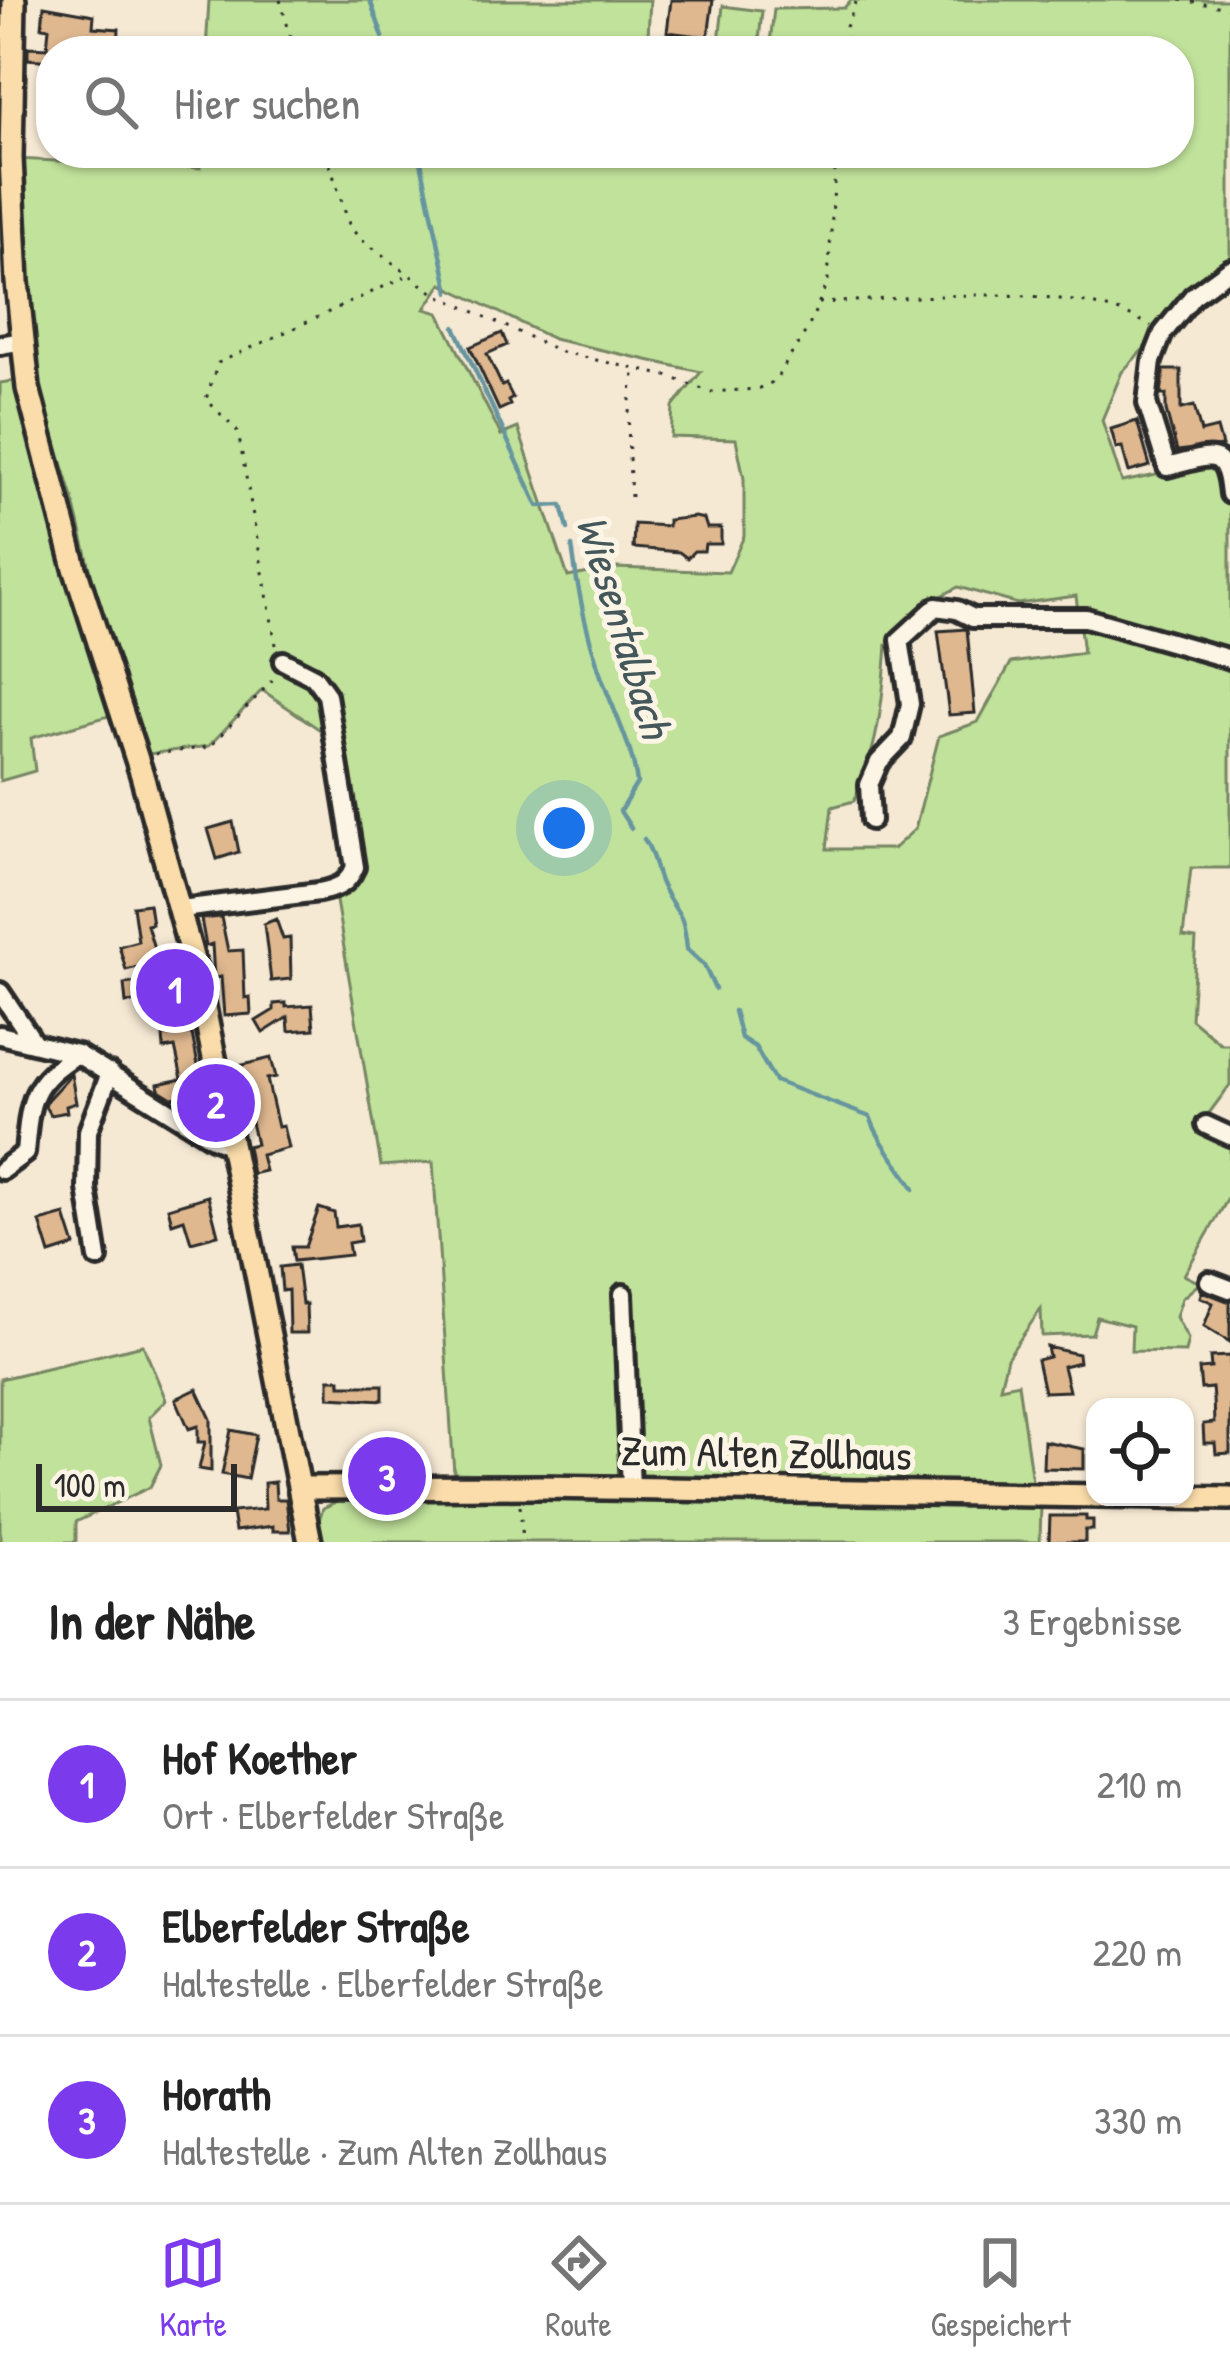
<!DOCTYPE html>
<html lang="de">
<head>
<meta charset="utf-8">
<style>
	:root { --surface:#fff; --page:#f6f6f6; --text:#222; --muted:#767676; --line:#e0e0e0; --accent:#7c3aed }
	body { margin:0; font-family:"Patrick Hand",sans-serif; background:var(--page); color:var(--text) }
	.controls { position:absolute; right:36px; bottom:36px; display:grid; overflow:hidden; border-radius:24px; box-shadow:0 3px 9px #0004 }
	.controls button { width:108px; height:108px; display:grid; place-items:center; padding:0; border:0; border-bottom:3px solid var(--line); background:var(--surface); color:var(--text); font:60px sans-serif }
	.scale { position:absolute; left:36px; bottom:30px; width:201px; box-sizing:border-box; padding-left:12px; border:6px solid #2b2b2b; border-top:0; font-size:33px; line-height:42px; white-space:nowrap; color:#2b2b2b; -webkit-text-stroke:9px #fcf5e5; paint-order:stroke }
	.you { position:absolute; left:564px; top:828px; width:42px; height:42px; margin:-30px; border:9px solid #fff; border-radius:50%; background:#1a73e8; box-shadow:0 0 0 18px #1a73e833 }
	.badge { display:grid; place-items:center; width:78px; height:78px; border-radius:50%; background:var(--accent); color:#fff; font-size:39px; font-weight:700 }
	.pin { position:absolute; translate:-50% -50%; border:6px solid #fff; box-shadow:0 3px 12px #0006 }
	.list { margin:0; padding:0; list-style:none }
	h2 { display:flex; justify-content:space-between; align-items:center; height:156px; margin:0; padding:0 48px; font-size:51px }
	h2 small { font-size:39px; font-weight:400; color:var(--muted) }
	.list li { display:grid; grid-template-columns:78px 1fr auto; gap:36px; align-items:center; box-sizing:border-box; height:168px; padding:0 48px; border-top:3px solid var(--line) }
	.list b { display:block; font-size:45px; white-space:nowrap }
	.list p { margin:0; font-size:39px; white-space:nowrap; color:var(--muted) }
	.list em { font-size:39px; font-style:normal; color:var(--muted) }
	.icon { flex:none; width:66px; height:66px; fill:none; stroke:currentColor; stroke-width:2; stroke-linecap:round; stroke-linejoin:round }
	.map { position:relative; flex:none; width:1230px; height:1542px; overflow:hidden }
	.search { position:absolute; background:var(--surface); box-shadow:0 3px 9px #0004; left:36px; right:36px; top:36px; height:132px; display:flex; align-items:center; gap:30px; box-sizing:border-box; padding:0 42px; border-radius:48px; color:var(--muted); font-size:45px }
	.sheet { height:660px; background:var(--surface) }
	nav { display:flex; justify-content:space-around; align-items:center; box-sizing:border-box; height:168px; border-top:3px solid var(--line); background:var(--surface); font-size:33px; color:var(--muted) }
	nav a { display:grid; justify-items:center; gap:6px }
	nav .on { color:var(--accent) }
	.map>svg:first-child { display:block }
</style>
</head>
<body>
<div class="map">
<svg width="1230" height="1542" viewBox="0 0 1230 1542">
	<rect width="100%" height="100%" fill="#f6e9d4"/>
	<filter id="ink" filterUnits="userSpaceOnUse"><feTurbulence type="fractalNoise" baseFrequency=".00833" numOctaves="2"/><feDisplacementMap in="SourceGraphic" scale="24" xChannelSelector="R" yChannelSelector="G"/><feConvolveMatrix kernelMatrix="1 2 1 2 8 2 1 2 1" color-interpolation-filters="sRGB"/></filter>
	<g filter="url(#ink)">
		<path fill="#c1e29b" stroke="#768663" stroke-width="3" fill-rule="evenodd" d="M209,0h441l-2,36 61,8 -1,7h-502z
			M851,0h379v258l-58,46 -22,38 -28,30 -20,48 20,62 108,-22v408h-39l-8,69 13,2 -5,80 30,25h9v41l-29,39 29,14v57l-46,80 16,8 -18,15 -6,19 12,22 -3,13 -54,-1 1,-25 -35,-9 -5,17 -50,2 -1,-27 -34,49 -7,29 18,-4 15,105 -579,-15 -21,-311 -52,4 -46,-271 16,-28 -19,-129 -70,-48 -53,56 -61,8 -46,-136 -29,-120 -34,-110 -23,-229 184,9 2,-15h977v-102h-410l5,-42 70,-1zM442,284l111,55 148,33 -28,35 -2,30 65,2 8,40v57l-16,36 -113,-4 -47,9 -50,-149 -17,7 -62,-122 -14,-4zM958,587l60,17 58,-8 7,57 -72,10 -33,59 -39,14 -24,93 -22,20h-66l5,-42 22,-6c24,-51 29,-101 33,-156l42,-42z
			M723,6l39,5 -4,40h-40z
			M20,380l96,334 -85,24 4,33 -35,10v-398z
			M143,1345l23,55 -17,17 12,48 -11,22 -74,35v20h-76v-163z
			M347,1497l694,8 -1,37h-722v-19l5,-15z"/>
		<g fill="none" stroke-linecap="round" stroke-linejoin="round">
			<path stroke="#66959f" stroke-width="4.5" d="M370,0l13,37
				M419,153l30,139
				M455,327l83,179 24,-1 6,24
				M572,546c5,44 15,88 29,130 13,36 31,69 36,107l-17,28 11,17
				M644,839c11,15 10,31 18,47 16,32 21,22 25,63l17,16 11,24
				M734,1011l7,27 14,9 20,34 95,36c10,28 29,46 44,72"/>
		</g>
		<path fill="#dfb890" stroke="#2b2b2b" stroke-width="3" d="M671,0h42l-5,37 -41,-5z
			M44,6l50,9 -1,12 26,2 -1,17 -34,-3 -1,8h-32v10l-23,-2v-12l19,1 2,-20 -7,-1z
			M502,333l5,12 -20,9 15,32 4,-2 7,14 -5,3 2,4 -11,5 -29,-63z
			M1164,370h17v39l13,-3 7,26 16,-4 5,18 -45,5 -11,-40v-16h-5z
			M1137,421l13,45 -21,6 -7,-25 -6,1 -5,-19z
			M695,517l9,2 3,9h14v16h-16l-1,7h-10l-7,7 -8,-6 -46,-4 1,-24 34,2v-6z
			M967,629l8,84 -26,2 -11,-84z
			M233,822l6,30 -22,7 -9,-30z
			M149,904l3,20 -5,1 11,37 -32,8 -7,-24 19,-5 -5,-35z
			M221,917l7,34 15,-1 2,48 5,-1 1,17 -27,2 -3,-39 -7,1 -2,-34 -6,2 -5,-27z
			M276,919l7,20 7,-1 1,41 -20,2 -7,-57z
			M182,976l6,29 -28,4 -1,-10 -33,4 -2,-19z
			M286,1003v4l26,-2 2,24 -25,2 -1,-14 -25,16 -7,-12 18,-11v-6z
			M192,1034l12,63 6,25 -24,-15 -3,-11 -11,2 -13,-8 -1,-6 24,-5 -7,-32 -11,2 -1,-13z
			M271,1058l5,19 -9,2 11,48 5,-1 5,22 -27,7 4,16 -13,3 -5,-28 9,-2 -18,-78z
			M71,1074l5,29 -10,3 1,6 -17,3 -5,-9 2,-6z
			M208,1196l10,39 -27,7 -7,-23 -12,4 -4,-15z
			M319,1208l15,5 2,14 22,-3 2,17 -12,2 2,12 -56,6 -2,-14h13z
			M65,1215l10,31 -25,8 -10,-32z
			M297,1265l5,39h4l1,29h-18l-1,-43 -6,1 -2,-24z
			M1202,1291l28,11v40l-26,-16 9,-23 -13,-6z
			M1047,1347l31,7 1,8 -16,4 6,25 -25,1 -7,-32 12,-3z
			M1230,1356v97l-14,1 -1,-11h-11l-1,-19 11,-1 -1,-24 -1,-11 -11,1 -2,-20 12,-1 -1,-11z
			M329,1379h11v6h43v15l-54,-3z
			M197,1389l14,30v52l-12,-2 6,-27h-7v-16l-9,3 -13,-30z
			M231,1430l25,5 -9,44 -25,-5z
			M1044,1441l40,8v20l-41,-1z
			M275,1482l1,17h10l4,32h-17v-5l-38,5 -3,-19 33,-3 -1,-26z
			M1050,1516h36v4h7v10h-8v12h-36z"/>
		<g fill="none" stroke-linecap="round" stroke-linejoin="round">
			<g stroke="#2b2b2b" stroke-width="26">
				<path id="minor" d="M1230,269l-37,27 -30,37 -11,28 -5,42 20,64c41,-9 58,-25 63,27
					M0,345l23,-4
					M871,820l-2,-35 10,-23 23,-24 8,-34 -10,-64 36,-33 21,3 16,8h113l144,41
					M181,909l138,-17c19,-4 28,-7 36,-25l-28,-172 -13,-18 -31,-16
					M0,992l33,49
					M0,1035l77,19 135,84 19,8
					M1206,1125l24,11
					M2,1170l23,-17c5,-53 5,-70 52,-99
					M98,1258l-11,-69 1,-58 22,-58
					M1209,1281l21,8
					M623,1294l8,195"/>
			</g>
			<g stroke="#2b2b2b" stroke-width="30">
				<path id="major" d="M14,0l-3,158 6,124 11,106 47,180 67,207 57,207 111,560
					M301,1488l239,-1 690,11"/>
			</g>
			<path stroke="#2b2b2b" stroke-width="3" stroke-dasharray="3 9" stroke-linecap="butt" d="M280,0l15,51
				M1180,0l50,8
				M843,51l3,-24 11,-27
				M326,153l23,71 9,13 76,56 127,59 106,24 44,16 46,-3 18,-8 34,-55 19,-46 8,-127
				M819,303c93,-4 251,-25 332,23
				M631,497c-2,-41 -6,-85 4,-126
				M276,645l-38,-213 -32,-33 12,-36 187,-86
				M155,754l55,-7 66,-71
				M520,1506l3,36"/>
			<use href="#minor" stroke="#fcf5e5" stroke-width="16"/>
			<use href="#major" stroke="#fbddab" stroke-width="21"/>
		</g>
	</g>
	<g text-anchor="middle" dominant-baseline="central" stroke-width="10" stroke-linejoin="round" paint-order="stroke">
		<g font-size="42" fill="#2b2b2b" stroke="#fcf5e5">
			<text transform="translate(766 1452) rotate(1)">Zum Alten Zollhaus</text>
		</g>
		<g font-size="45" font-style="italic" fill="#44575b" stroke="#fcf5e5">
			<text transform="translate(625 626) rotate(73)">Wiesentalbach</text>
		</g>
	</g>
</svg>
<div class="controls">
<button><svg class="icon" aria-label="locate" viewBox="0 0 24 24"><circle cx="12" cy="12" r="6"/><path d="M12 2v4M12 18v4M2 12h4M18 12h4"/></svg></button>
</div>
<div class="scale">100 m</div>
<div class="you"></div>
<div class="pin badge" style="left:175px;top:988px">1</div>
<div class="pin badge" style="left:216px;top:1103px">2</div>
<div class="pin badge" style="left:387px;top:1476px">3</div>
<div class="search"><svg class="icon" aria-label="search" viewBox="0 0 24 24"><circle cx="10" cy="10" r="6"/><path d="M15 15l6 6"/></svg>Hier suchen</div>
</div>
<section class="sheet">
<h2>In der Nähe<small>3 Ergebnisse</small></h2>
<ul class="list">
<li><span class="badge">1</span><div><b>Hof Koether</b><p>Ort · Elberfelder Straße</p></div><em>210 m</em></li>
<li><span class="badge">2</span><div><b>Elberfelder Straße</b><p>Haltestelle · Elberfelder Straße</p></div><em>220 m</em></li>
<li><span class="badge">3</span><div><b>Horath</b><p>Haltestelle · Zum Alten Zollhaus</p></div><em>330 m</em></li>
</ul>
</section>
<nav>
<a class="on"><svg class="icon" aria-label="map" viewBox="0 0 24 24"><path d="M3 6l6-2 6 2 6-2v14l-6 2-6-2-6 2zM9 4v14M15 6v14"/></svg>Karte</a>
<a><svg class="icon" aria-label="directions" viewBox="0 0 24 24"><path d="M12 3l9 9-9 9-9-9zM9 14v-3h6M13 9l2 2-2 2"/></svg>Route</a>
<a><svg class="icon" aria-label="saved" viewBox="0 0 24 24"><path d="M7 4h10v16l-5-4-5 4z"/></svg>Gespeichert</a>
</nav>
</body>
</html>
